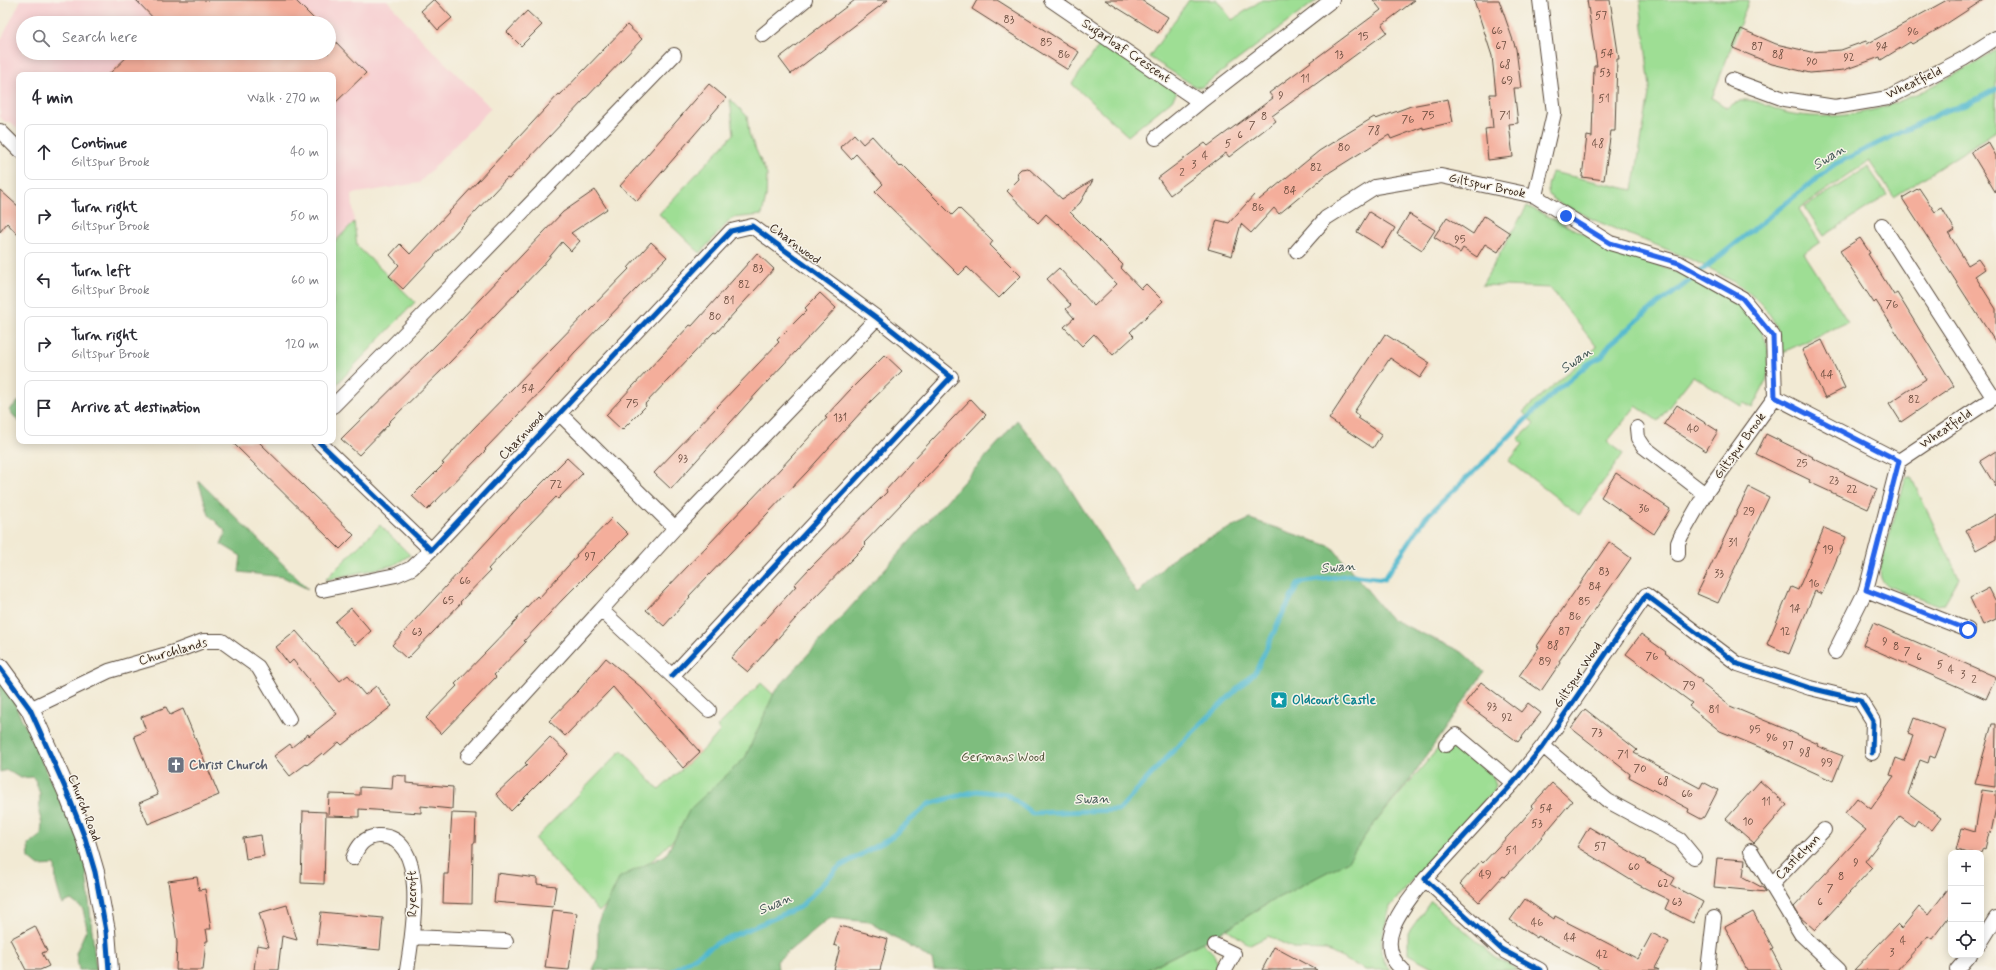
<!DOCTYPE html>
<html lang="en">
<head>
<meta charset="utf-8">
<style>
	:root { --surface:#fff; --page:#f7f7f7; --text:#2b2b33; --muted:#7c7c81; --line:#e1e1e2 }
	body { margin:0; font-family:Mynerve,sans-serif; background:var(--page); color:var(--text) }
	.controls { position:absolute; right:12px; bottom:12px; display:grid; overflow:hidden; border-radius:8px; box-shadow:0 2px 10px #0003 }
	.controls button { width:36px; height:36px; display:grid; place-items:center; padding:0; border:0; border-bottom:1px solid var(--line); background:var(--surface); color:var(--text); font:20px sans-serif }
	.stop { position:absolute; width:12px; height:12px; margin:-9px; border:3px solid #2563eb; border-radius:50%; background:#fff }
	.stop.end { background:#2563eb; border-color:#fff; box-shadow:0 1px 4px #0008 }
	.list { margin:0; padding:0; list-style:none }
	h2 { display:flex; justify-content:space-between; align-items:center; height:52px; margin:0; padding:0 16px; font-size:17px }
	h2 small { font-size:13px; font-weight:400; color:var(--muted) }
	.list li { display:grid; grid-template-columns:26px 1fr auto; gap:12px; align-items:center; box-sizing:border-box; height:56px; margin:0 8px 8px; padding:0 8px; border:1px solid var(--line); border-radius:8px }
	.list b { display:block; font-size:15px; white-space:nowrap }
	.list p { margin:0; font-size:13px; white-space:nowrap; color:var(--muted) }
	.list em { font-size:13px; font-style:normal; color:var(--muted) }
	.icon { flex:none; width:22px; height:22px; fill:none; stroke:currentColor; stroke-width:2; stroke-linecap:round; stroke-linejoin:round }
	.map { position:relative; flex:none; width:1996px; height:970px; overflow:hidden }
	.search { position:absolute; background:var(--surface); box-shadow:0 2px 10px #0003; left:16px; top:16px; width:320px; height:44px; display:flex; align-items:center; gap:10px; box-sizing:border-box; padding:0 14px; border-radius:22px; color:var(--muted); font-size:15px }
	.panel { position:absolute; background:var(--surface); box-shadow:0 2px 10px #0003; left:16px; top:72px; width:320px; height:372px; border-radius:8px }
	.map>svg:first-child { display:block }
</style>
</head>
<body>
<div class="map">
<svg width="1996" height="970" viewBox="0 0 1996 970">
	<rect width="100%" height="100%" fill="#f7f3e8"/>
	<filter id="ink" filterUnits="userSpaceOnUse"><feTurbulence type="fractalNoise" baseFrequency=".025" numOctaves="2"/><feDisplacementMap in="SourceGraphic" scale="8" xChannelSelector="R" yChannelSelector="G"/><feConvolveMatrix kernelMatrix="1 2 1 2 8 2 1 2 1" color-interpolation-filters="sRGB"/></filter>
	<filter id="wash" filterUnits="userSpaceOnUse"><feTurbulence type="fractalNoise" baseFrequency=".012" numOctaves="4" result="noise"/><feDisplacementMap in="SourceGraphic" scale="16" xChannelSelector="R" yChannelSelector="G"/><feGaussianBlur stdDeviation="0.9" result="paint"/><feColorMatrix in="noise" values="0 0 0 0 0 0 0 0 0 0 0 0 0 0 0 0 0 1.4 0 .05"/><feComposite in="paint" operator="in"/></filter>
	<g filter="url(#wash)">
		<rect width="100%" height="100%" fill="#f2ead4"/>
		<path fill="#f7cfd1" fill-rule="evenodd" d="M21,0h366l36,41 68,67 -72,75 -67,11 2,28 -21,22v-169h-314v55l-8,-8h-6l-5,-5v-75zM23,23h306v30h-306z"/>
		<path fill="#9ede94" stroke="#6c8459" d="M1189,0h28l15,20 30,-20h55l-115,87h-6l-47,-30z
			M1640,0h109l-37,98 15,10c6,-4 10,-7 17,-8 12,-1 31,10 44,13 14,3 31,4 45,3 59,-2 114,-37 163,-66v81l-102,66 -25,-36 -70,48 21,33 -16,11 44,69 -67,31c-1,-12 -2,-23 -8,-33 -29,-52 -136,-78 -189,-105 -10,-5 -26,-10 -34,-19 -5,-6 0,-17 2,-24l81,18 17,-102z
			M1101,43l76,49 -5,8 -44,36 -56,-52z
			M730,99l17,17 2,18 18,41 -1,22 -4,18 -30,3 -32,35 -41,-39 75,-80z
			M1868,167l19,28 -63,41 -19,-29z
			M1527,206l77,38 92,36 35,18 13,10 18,23 5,13 1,28 -2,9 -14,27 -8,-5 -3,3 -48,-30 -35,45 -22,-15 -29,36 16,12 -44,61 -70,-54 14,-17 -5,-5 16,-15 -11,-12 74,-65 -47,-59 -68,-3z
			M354,222l3,24 58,56 -82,86v-144z
			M1911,477l48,101 -15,26 -9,1 -47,-19c-9,-6 -8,-11 -7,-21l23,-81 2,-6z
			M380,525l30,30 -16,10 -69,15z
			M761,683l37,35 -199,194 -64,-73 87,-89 37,40 50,-46 11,-13 -3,-4z
			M1441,745l9,5 7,-4 36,30 3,9 -3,7 -69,73 -34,42 -9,33 2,20 7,10h-24l-40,-20 -31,-1 -27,-13 -18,9 -23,-16 43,-27 78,-41 21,-31z
			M1431,901l65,57 23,12h-81l-30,-16v-21z
			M1202,942l12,12 3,10 -3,6h-68z"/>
		<path fill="#7ebd7e" stroke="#5c744e" d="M19,401v21l-10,-12z
			M1017,420l47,59 73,115 42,-42 71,-33 82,28 59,72 71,33 22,20 -75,109 -40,49 -21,31 -78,41 -53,33 -72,35h-211l-2,-10 -62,-38 -41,-4 -52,43 1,9h-185l5,-13v-35l22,-45 46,-22 24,-46 55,-51 30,-67 225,-250z
			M198,480l110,109 -25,-12 -44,-5 2,-16 -20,-12 5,-12 -17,-17z
			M0,682l9,10 75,159 12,119h-17l-3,-17 11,-25 -4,-19 -12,-9 -9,4 -6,-21 -1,-18 -16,1 -10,-8 -1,-13 13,-10 1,-12 -3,-10 1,-19 -6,-17 -14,1 -13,-8 -7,2z"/>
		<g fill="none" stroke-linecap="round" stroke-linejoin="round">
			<path stroke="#50b8ce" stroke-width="5" d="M674,970l45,-28 81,-35 39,-40 51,-29 39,-34 47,-13 30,3 26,19 87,-3 51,-56 86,-83 23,-50 20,-38 51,-8 34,4 42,-62 65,-62 32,-33 33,-31 32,-27 13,-7 9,-13 36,-31 29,-21 160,-128 112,-54 19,-5 30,-16"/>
		</g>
		<g id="blocks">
			<path fill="#f4ae9b" d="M136,0h159l23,23h-160z
				M433,0h2l17,18 -14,12 -17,-19z
				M855,0h33l-97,74 -12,-16z
				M977,0h20l82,52 -11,18 -96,-61z
				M1105,0h36l27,17 -10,16z
				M1373,0h42l-33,25 5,7 -115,84 4,5 -47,36 -3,-4 -56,42 -12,-17 47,-35 3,3 65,-48 -4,-5 112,-83z
				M1474,0h25l17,49 5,39h-7l4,35 -9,1 4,33 -25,3 -3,-31 8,-1 -3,-34h6l-4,-38z
				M1587,0h23l9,59h-2l-2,72h-4l-7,49 -22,-3 5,-41 5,1 2,-71h3z
				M1947,0h36l-43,28 -28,16 -2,-2 -29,18 -1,-3 -36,13 -34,3 -38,-9 -39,-16 8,-19 35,15 35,8 30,-2 25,-9 1,3z
				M527,11l15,14 -21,21 -14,-14z
				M627,25l15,14 -133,140 -2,-1 -104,111 -14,-13 10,-11 -9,-10 10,-11 10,10 149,-160 1,1z
				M329,35l37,38 -33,32v-30h-225l23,-22h198z
				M709,84l17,14 -89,103 -17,-15z
				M1448,99l5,23 -30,7v-2l-32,12 -2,-4 -59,37 -51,42 -5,-6 -23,25 -10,-9 -9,32 -24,-7 9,-29 12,3 25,-28 5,5 60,-49 27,-17 28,-17 2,2 35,-13z
				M854,134l9,10 9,-8 28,31 2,-2 50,50 7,-7 34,33 -3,4 31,31 -22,22 -32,-31 -8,8 -84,-83 8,-8 -27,-30 -5,5 -11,-12z
				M1988,142l8,14v37l-25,-41z
				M1028,168l34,31 31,-19 -13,23 -10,9 53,53 -2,3 20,21 5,-5 17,17 -33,31 4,4 -21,19 -19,-21 -12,12 -18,-19 10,-9 -8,-9 5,-4 -24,-26 12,-11 35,38 23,-22 -59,-61 -1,1 -11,-10 -8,9 -31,-32 12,-12 -2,-6 4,-4z
				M1919,188l16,24 7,-4 13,22 -6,4 19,31 10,-6 7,10 -10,7 21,33v34l-94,-145z
				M0,190l19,17v29l-12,-13 -7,9z
				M595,190l12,19 -36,24 9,8 -9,10 -9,-9 -20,24 -92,96 -62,61 1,1 -30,31 -18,-16 100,-99 122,-128z
				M1369,212l26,16 -12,20 -26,-16z
				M1409,214l26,16 -13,20 -25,-16z
				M1484,216l26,17 -12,19 -13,-8 -8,13 -14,-9 -3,5 -26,-16 13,-20 26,17z
				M1860,238l10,15 -2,1 26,41 3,-2 8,13 49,80 -53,36 -12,-19 37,-24 -50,-78 -2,2 -34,-52z
				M651,242l16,15 -93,96 -31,36 -58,60 1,1 -59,60 -15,-14 32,-32 -2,-1 30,-33 157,-161 -1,-1z
				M757,253l17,16 -58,64 -2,-1 -69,72 1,2 -24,24 -16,-15 84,-90 2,1z
				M820,293l16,15 -80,86 -85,95 -17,-16 125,-131 -2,-2 30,-30 -2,-2z
				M1385,334l45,29 -10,15 -30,-20 -36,54 5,4 -1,2 24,16 -9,14 -44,-29z
				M1822,340l23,48 -20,10 -23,-48z
				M885,355l17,16 -31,30 -64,71 -118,124 1,1 -26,29 -18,-16 123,-129 58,-63 -2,-1 25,-27z
				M971,399l15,16 -122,128 2,2 -11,11 -44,45 -63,71 -17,-14 65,-72 -2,-1 14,-15 79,-78 -1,-2 27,-30z
				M1677,405l41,26 -12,20 -42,-27z
				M1766,434l47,23 -1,1 65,31 -9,20 -59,-27 1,-2 -54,-26z
				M231,441h27l96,94 -14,14z
				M1996,451v36l-16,-26z
				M567,458l16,15 -25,26 -2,-2 -31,32 -37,40 2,2 -30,31 1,1 -54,56 -15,-14 131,-143z
				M1616,473l54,36 -16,25 -53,-37z
				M1749,487l20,10 -51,106 -21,-9z
				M1996,514v25l-20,11 -10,-20z
				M612,518l16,16 -66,66 -38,41 2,1 -32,33 2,2 -55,57 -15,-16 31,-32 -2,-2 62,-64 -1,-1 21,-23 2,2 38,-42 -1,-1z
				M1824,528l22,9 -24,57 -7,-3 -26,63 -22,-10 24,-57 7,3z
				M1609,542l22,16 -72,103 1,2 -19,28 -22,-15 20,-29 -2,-1z
				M1989,588l7,14v17l-13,6 -13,-27z
				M351,608l20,23 -16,14 -20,-23z
				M1873,623l123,54 -10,22 -123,-54z
				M296,631l44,50 8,-6 17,20 11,-9 16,20 -50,39 -3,-3 -15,13 -2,-2 -15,12 -1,-1 -16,12 -16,-20 16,-12 2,3 16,-13 1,2 28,-22 -44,-54 -4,4 -13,-17z
				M1641,634l25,18 -1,1 37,28 -1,2 29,23 55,23 33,15 -1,2 26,10 -10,25 -57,-26v-1l-56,-23 -31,-25 3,-3 -66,-49z
				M606,658l35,29 59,65 -17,16 -70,-81 -48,49 -16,-15 30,-31z
				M1481,682l40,30 7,-9 13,10 -23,29 -53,-39z
				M166,707l4,8 13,-6 36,86 -71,29 -9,-21 19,-8 -24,-59 12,-5 -5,-14z
				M1585,709l52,41 -3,3 66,35 3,-6 15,8 -14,27 -3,2 -13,-7 1,-3 -60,-32 1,-3 -59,-46z
				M1914,718l32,12 -11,28 -5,-2 -2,7 -8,-3 -12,34 33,24 -9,12 -14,-10 -4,6 -14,-10 -35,45 7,7 -57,62 -15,-13 -6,-10 72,-77 -21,-17 12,-15 14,11 23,-33 -4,-1 6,-17 8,3 9,-25 -5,-2z
				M1992,724h4l-1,63 -20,-3z
				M550,737l18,17 -57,57 -15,-17 31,-29 -2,-2z
				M393,775l13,1v7l47,4 -1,22 -31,-3v7l-62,-4v8l-31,-1 1,-22 31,1v-8l32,2z
				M1760,781l27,24 -33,38 -28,-24z
				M1552,783l20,18 -41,49 -26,27 -2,-1 -24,26 -19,-18 21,-23 2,2 39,-42 11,-13 -2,-2z
				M1982,790l14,2v15l-5,26h-2l-4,16 -2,-1 -2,5h-14l-11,-3 6,-22 13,4z
				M303,811l23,1 -2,72 -23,-1z
				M452,813l24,1 -1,29h-2l-1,61 -29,-1 1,-29h4z
				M1589,827l57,34 -1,1 30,16 -4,7 32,17 -10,21 -28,-14 4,-9 -32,-16 -60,-37z
				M261,835l3,21 -18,3 -3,-21z
				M1717,858l28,2 -2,17 20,11 3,4 -52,-5z
				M497,873l40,5v6l19,2 -3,21 -59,-5z
				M197,877l2,13 6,-1 6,40h-5l2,12h-2l-3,29h-27l1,-28 -9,-61z
				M1951,885v29l-19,25 -4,-3 -31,34h-43l43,-45 4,4 18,-22 9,8z
				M1525,899l29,20 1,-3 83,43 14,-26 17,9 -14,26 4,2h-57l-64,-34 -1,2 -27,-18z
				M287,905l10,35 -15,-4 -4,34h-24l3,-25 12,2 -10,-34z
				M553,910l24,3 -8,57 -24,-2z
				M321,912l62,6 -3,32 -63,-6z
				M1753,912l20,36 -2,1 11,21h-35l-22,-43z
				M35,926l12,25 -5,2 7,13 -9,4h-14l-16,-31z
				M840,926l48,13 -8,31h-46l6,-23 -6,-2z
				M1274,947l43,23h-55z"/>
		</g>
	</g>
	<g filter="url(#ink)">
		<use href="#blocks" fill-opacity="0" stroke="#564739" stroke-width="1"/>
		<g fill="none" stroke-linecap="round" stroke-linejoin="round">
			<g stroke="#564739" stroke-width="16">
				<path id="minor" d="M1051,0l149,102 132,-102
					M763,35l42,-35
					M1732,80l52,19 51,8 53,-9 75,-39 33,-21
					M0,131l19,19
					M1156,138l44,-36
					M1535,196l19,-83 -14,-113
					M1882,225l111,172
					M1297,251l29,-33 49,-31 66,-11 94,20 75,47 69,20 63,35 31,38 2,61 124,64
					M333,406l88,-89 253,-262
					M559,413l116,115
					M1637,428l1,10 6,9 61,47
					M318,441l113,109 300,-319 21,-5 125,92 74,59 -279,299
					M1899,461l97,-65
					M1678,554v-11l3,-7 24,-42 70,-97
					M322,590l74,-15 16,-7 19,-18
					M1866,590l102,40
					M1835,652l31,-62 33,-129
					M30,709l79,-38 65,-19 29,-11h19l36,26 31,52
					M709,710l-108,-100 74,-82 202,-210
					M1446,745l10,-10 57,48
					M1543,746l65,55 72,39 14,17
					M468,756l133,-146
					M1751,851l50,83 38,36
					M353,858c5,-12 11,-21 25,-22 53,-2 34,102 29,134
					M1771,884l4,-3 49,-51
					M412,937l94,4
					M1981,942l15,-24
					M1215,945l19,9 -9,16
					M1403,970c-33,-27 3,-67 22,-91
					M1540,970l-39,-21 -76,-70 88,-96 30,-37 103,-151 92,69 72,24 50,12 13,21 -1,32
					M1708,970l6,-52
					M1957,970l13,-15"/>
			</g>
			<g stroke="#564739" stroke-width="20">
				<path id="tertiary" d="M0,668l30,41 37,83 18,46 10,34 11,59 3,39"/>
			</g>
			<use href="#minor" stroke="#fff" stroke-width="14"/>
			<use href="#tertiary" stroke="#fff" stroke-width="18"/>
			<g stroke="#f7f3e8" stroke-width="8">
				<path id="cycleway" d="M318,441l113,109 300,-319 21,-5 125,92 74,59 -279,299
					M0,668l30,41 37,83 18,46 10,34 11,59 3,39
					M1540,970l-39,-21 -76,-70 88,-96 30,-37 103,-151 92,69 72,24 50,12 13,21 -1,32"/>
			</g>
			<use href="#cycleway" stroke="#0057b8" stroke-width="5"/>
		</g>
	</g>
	<g fill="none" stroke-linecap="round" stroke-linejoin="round" filter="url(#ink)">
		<path stroke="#2563eb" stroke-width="5" d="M1566,216l44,27 69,20 63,35 31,38 2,61 124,64 -33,129 102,40"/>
	</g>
	<defs>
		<g id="sight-square" transform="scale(0.9)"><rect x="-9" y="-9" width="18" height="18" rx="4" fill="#0f9aa8" stroke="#f7f3e8"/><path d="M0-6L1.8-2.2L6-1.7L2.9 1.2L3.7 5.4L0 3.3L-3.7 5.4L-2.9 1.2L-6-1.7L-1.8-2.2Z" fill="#fff"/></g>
		<g id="church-square" transform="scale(0.9)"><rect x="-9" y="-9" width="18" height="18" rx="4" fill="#6b7280" stroke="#f7f3e8"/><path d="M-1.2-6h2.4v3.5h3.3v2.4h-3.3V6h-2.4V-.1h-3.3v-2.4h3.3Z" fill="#fff"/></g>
	</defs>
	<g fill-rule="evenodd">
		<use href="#sight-square" x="1279" y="700"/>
		<use href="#church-square" x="176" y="765"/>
	</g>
	<g text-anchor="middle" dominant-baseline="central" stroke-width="3" stroke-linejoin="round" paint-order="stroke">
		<g font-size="11" fill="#694b3d">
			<text x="1601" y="16">57</text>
			<text x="1009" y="20">83</text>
			<text x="1497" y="31">66</text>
			<text x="1913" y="32">96</text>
			<text x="1363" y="37">15</text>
			<text x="1046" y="43">85</text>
			<text x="1501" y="46">67</text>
			<text x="1757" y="47">87</text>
			<text x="1882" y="47">94</text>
			<text x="1607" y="54">54</text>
			<text x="1064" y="55">86</text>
			<text x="1339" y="55">13</text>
			<text x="1778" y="55">88</text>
			<text x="1849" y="58">92</text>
			<text x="1812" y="62">90</text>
			<text x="1505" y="65">68</text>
			<text x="1605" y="73">53</text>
			<text x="1305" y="79">11</text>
			<text x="1507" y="81">69</text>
			<text x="1281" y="96">9</text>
			<text x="1604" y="99">51</text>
			<text x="1428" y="116">75</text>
			<text x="1505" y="116">71</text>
			<text x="1264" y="117">8</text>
			<text x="1408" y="120">76</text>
			<text x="1252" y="126">7</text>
			<text x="1374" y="131">78</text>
			<text x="1240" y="135">6</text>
			<text x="1228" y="144">5</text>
			<text x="1598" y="144">48</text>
			<text x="1344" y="148">80</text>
			<text x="1205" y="156">4</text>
			<text x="1194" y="165">3</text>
			<text x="1316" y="168">82</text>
			<text x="1182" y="173">2</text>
			<text x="1290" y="191">84</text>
			<text x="1258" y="208">86</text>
			<text x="1460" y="240">95</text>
			<text x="758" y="269">83</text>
			<text x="744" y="285">82</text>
			<text x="729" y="301">81</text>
			<text x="1892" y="305">76</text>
			<text x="715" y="317">80</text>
			<text x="1827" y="375">44</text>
			<text x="528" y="389">54</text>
			<text x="1914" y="400">82</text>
			<text x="632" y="404">75</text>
			<text x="840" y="418">131</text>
			<text x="1693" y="429">40</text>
			<text x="683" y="459">93</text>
			<text x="1802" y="464">25</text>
			<text x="1834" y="481">23</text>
			<text x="556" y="485">72</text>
			<text x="1852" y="490">22</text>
			<text x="1644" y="509">36</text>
			<text x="1749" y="512">29</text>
			<text x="1733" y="543">31</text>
			<text x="1828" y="550">19</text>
			<text x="590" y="557">97</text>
			<text x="1604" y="572">83</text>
			<text x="1719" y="574">33</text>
			<text x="465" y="581">66</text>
			<text x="1814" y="584">16</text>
			<text x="1595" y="587">84</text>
			<text x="448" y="601">65</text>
			<text x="1584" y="602">85</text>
			<text x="1795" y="609">14</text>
			<text x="1575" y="617">86</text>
			<text x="417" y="632">63</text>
			<text x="1564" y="632">87</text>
			<text x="1785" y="632">12</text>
			<text x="1885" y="642">9</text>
			<text x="1553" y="646">88</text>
			<text x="1896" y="647">8</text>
			<text x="1907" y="652">7</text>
			<text x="1652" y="657">76</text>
			<text x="1919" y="657">6</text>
			<text x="1545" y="662">89</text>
			<text x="1940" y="665">5</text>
			<text x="1951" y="670">4</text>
			<text x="1963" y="675">3</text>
			<text x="1974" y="680">2</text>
			<text x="1689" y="686">79</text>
			<text x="1492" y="707">93</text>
			<text x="1714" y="710">81</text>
			<text x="1507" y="718">92</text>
			<text x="1755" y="730">95</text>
			<text x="1597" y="733">73</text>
			<text x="1772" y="738">96</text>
			<text x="1788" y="746">97</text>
			<text x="1805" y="753">98</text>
			<text x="1623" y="755">71</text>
			<text x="1827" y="763">99</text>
			<text x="1640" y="769">70</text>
			<text x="1663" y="782">68</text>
			<text x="1687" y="794">66</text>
			<text x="1766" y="802">11</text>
			<text x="1546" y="809">54</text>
			<text x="1748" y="822">10</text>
			<text x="1537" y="824">53</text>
			<text x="1600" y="847">57</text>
			<text x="1511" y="851">51</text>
			<text x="1856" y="863">9</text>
			<text x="1634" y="867">60</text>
			<text x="1485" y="875">49</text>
			<text x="1841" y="877">8</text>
			<text x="1663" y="884">62</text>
			<text x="1830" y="889">7</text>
			<text x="1677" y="902">63</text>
			<text x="1820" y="902">6</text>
			<text x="1537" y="923">46</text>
			<text x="1570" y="938">44</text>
			<text x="1903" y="941">4</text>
			<text x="1892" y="953">3</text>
			<text x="1602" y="955">42</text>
		</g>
		<g font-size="13" fill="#3b2a1e" stroke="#f7f3e8">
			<text transform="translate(1126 51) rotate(34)">Sugarloaf Crescent</text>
			<text transform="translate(1914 83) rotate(-25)">Wheatfield</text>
			<text transform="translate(1487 186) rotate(12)">Giltspur Brook</text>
			<text transform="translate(795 244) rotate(36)">Charnwood</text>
			<text transform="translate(1946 429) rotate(-34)">Wheatfield</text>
			<text transform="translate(522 436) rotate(-47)">Charnwood</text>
			<text transform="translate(1740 446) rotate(-54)">Giltspur Brook</text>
			<text transform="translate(173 652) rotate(-16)">Churchlands</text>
			<text transform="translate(1578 675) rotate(-56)">Giltspur Wood</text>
			<text transform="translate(84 808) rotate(69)">Church Road</text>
			<text transform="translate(1798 857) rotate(-46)">Castlelynn</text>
			<text transform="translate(412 894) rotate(-90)">Ryecroft</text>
		</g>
		<g font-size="13" font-weight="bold" fill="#0d838f" stroke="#f7f3e8" text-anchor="start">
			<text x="1292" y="700">Oldcourt Castle</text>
		</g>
		<g font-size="13" fill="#54573c" stroke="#f7f3e8">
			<text x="1003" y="757">Germans Wood</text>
		</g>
		<g font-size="13" font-weight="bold" fill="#5b616d" stroke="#f7f3e8" text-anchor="start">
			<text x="189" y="765">Christ Church</text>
		</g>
		<g font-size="14" font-style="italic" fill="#415553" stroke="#f7f3e8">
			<text transform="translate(1829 157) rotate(-32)">Swan</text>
			<text transform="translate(1576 360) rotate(-36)">Swan</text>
			<text transform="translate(1338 567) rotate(-5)">Swan</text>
			<text transform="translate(1092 799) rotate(-2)">Swan</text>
			<text transform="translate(775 904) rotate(-24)">Swan</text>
		</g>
	</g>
</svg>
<div class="controls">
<button>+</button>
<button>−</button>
<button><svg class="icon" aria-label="locate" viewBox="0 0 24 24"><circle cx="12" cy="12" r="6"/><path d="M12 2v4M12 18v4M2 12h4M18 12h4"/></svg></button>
</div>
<div class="stop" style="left:1968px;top:630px"></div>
<div class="stop end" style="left:1566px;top:216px"></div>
<div class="search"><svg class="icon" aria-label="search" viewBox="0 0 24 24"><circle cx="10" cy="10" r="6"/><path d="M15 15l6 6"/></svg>Search here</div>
<section class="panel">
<h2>4 min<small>Walk · 270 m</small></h2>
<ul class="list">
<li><svg class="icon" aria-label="ahead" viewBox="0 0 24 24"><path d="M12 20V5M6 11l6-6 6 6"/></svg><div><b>Continue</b><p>Giltspur Brook</p></div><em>40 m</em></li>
<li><svg class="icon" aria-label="right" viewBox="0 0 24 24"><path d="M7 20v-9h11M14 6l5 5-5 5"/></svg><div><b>Turn right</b><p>Giltspur Brook</p></div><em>50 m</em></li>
<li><svg class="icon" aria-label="left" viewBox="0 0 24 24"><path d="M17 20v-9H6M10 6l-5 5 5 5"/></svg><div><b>Turn left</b><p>Giltspur Brook</p></div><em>60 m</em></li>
<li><svg class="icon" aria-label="right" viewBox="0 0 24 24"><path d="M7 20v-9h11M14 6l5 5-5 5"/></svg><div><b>Turn right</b><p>Giltspur Brook</p></div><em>120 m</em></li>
<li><svg class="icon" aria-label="arrive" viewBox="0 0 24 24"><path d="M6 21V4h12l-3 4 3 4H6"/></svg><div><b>Arrive at destination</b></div></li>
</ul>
</section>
</div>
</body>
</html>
